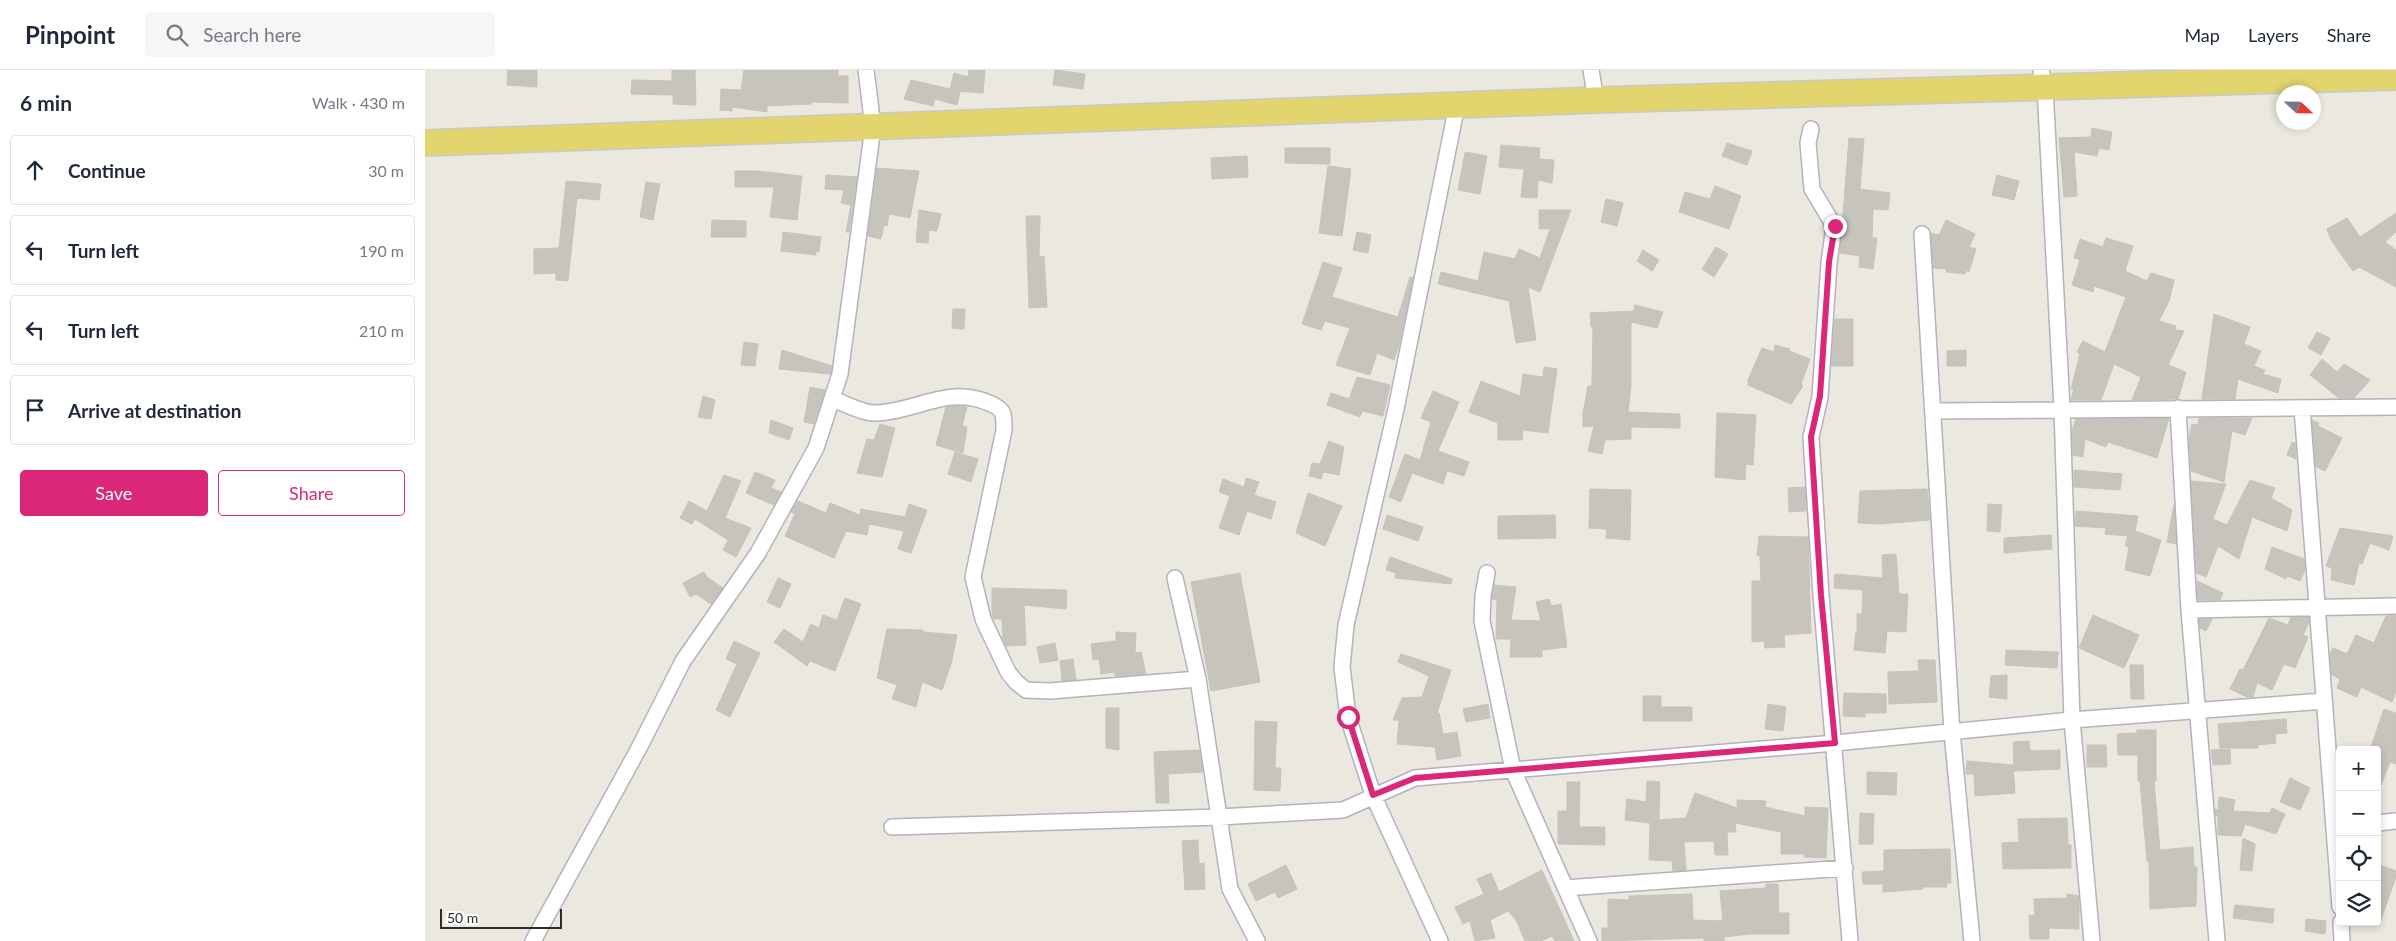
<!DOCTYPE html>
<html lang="en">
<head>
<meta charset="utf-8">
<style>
	:root { --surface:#fff; --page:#f6f6f7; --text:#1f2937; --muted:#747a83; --line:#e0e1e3; --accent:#db2777 }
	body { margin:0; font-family:Lato,sans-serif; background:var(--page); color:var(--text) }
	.controls { position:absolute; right:15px; bottom:15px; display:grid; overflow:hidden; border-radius:5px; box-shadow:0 2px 8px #0003 }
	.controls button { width:45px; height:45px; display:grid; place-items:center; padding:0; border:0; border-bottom:1px solid var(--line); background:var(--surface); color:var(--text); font:25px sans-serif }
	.compass { position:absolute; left:1851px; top:15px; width:45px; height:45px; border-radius:50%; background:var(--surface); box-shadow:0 2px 8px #0003; rotate:112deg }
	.scale { position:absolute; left:15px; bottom:12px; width:122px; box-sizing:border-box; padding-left:5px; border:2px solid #2b2b2b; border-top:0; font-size:14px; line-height:18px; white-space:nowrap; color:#2b2b2b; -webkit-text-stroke:4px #fff; paint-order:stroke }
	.stop { position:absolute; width:15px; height:15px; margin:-11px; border:4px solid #db2777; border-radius:50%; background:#fff }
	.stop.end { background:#db2777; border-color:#fff; box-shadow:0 1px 5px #0008 }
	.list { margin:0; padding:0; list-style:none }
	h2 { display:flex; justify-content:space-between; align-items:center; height:65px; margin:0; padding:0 20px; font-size:21px }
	h2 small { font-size:16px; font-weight:400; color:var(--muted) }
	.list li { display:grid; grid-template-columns:32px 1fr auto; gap:15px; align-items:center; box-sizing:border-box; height:70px; margin:0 10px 10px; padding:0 10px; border:1px solid var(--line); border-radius:5px }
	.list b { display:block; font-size:19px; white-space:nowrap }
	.list em { font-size:16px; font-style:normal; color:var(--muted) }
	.actions { display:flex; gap:10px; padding:15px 20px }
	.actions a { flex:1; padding:11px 0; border:1px solid var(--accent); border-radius:5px; text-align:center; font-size:18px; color:var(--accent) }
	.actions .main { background:var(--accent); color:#fff }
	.icon { flex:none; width:28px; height:28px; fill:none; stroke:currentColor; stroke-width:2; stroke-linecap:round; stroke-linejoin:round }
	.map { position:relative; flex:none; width:1971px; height:871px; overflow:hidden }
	header { display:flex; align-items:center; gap:30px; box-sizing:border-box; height:70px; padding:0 25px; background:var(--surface); border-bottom:1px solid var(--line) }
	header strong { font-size:24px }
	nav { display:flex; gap:28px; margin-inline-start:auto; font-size:18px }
	.search { width:350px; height:45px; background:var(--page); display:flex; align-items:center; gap:12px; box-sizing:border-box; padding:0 18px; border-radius:5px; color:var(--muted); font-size:19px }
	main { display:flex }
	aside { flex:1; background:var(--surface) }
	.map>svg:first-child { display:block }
</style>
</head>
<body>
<header>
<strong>Pinpoint</strong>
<div class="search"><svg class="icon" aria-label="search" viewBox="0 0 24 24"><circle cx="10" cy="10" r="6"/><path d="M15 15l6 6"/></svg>Search here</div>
<nav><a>Map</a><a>Layers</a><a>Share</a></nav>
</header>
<main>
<aside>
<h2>6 min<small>Walk · 430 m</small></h2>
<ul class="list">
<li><svg class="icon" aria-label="ahead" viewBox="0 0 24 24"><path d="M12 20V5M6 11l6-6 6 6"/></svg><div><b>Continue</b></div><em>30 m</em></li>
<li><svg class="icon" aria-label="left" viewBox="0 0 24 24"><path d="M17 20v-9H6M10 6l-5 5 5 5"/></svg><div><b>Turn left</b></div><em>190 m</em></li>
<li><svg class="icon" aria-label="left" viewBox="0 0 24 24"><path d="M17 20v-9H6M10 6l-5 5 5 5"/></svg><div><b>Turn left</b></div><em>210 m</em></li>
<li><svg class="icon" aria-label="arrive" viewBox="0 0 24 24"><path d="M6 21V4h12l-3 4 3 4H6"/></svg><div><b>Arrive at destination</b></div></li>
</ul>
<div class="actions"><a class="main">Save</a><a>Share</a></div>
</aside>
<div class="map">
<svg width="1971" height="871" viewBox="0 0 1971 871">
	<rect width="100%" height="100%" fill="#ebe8df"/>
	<path fill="#c7c4be" stroke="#c7c3b9" d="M83,0h29v17l-30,-2z
		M247,0h23l1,35 -23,-1v-9l-42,-1 1,-14 40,1z
		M319,0h94v6h10v27l-37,-1v2l-44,2v6l-35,-5v4l-12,-1 1,-21 20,1z
		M544,0h16l-2,23 -28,-2 5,1 -3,13 -22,-6 -2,7 -29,-7 7,-19 39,9 4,-16 14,4z
		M630,0l30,4 -2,15 -30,-4z
		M1667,58l20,4 -3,18 -10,-2 -2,8 -23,-4 3,44 -13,1 -5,-59 32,-1z
		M1424,68l15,1 -4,50 30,4 -2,17 -15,-1 -1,29h5l-4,31 -14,-2 1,-11 -20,-3z
		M1302,73l25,8 -5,14 -25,-9z
		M1076,75l39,3 -1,11 15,1 -2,23 -14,-3 -1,18 -16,-1 3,-28 -25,-2z
		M860,78h45v16l-45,-1z
		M1040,82l22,4 -7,38 -22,-4z
		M822,86l1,21 -36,2 -1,-21z
		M903,96l23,3 -9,67 -23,-3z
		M452,98l42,3 -9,47 -21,-4 -2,12 -3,-1 -3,14 -13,-3z
		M310,101h23l44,5 -5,44 -27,-3 4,-30h-39z
		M401,105l31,2 -8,55h-3l5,-27 -10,-2 3,-13 -19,-1z
		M1572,105l22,6 -5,19 -22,-5z
		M141,111l35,3 -2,16 -22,-2 -9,83 -12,-1v-7l-22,1v-25l25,-1z
		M221,112l14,2 -7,36 -13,-3z
		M1290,116l26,10 -12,33 -50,-17 6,-20 25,7z
		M1181,129l17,4 -6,23 -16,-4z
		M494,140l22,4 -4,17 -8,-1 -1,13 -12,-1z
		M1114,140h32l-31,82 -12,-5 8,53 -20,3 -7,-42 -71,-17 3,-12 37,9 6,-29 31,7 4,-10 21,9 10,-29h-11z
		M1971,143v19l-11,10 11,8v37l-37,-20 -6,4 -22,-31 -4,-11 20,-11 13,19z
		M601,146h14l-1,41 5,-1 3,51 -18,1z
		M287,150l34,1v16h-35z
		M1521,150l29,14 -6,13 7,2 -7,23 -3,-2 -1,4 -19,-2 1,-3 -14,-1 -2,-35 8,2z
		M358,162l38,5 -2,15 -3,-1v4l-35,-4z
		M932,162l14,3 -3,18 -15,-3z
		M1681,168l27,8 -8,25 22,10 4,-8 23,7 -5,21 -10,20 17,5 -1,4 9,1 -16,34 18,7 -8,27 -46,1 9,-23 -27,-13 -13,36h-30l3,-11h-3l9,-35 -3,-2 6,-11 22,11 21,-55 -32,-11 -1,6 -21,-7 8,-25 -6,-2 6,-19 23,8z
		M1291,177l12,7 -14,23 -12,-8z
		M1218,180l16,10 -7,11 -15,-10z
		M898,192l19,6 -10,29 66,20 12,-40 3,1 -14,67 -5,15 -17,-7 -7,22 -34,-10 14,-37 -25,-7 -4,9 -19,-6z
		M1210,235l28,7 -6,16 -26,-6v64l-3,26 52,2v14l-49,-1v12l-26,1 -3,14 -14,-3 6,-25 -11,1v-14l5,-27h4l1,-60 -2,1 -1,-14 44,-2z
		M528,239h12l-1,20 -12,-1z
		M1789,244l36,13 -6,17 17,7 -7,15 11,4 -2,4 18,5 -3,14 -40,-14 -3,20h-33z
		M1410,249h18v47h-22z
		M1892,262l13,6 -9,17 -13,-7z
		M319,272l14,2 -3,22 -14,-1z
		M1350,275l15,4 -1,2 21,8 -9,25 2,2 -12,18 -43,-19v-5l14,-32 12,4z
		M357,280l50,16 -2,8 -51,-5z
		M1541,280v16h-19v-15z
		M1897,289l15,13 7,-8 26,16 -16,18h-15l-29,-23z
		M1119,297l13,2 -9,64 -25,-3 -1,10h-24v-17l-29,-11 12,-31 39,15 3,-22 20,3z
		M932,307l33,8 -7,31 -21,-5 -2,6 -33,-12 4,-12 18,6z
		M385,317l15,3 -11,34 -10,-2z
		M1008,321l26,11 -21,49 31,11 -5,14 -17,-5 -4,13 -31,-11 -11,29 -12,-5 16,-43 15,6 11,-38 -10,-4z
		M278,326l12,4 -4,19 -13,-2z
		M534,336l8,1 -5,19 5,1 -4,26 -27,-8 10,-38z
		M1292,343l39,2 -3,50 -7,-1 -1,16 -30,-3z
		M1744,348l-12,40 -49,-16 -2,5 -21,-8 -2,18 -10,-2 -1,-25 4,-11z
		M1774,348h53l-7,17 -13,-4 -8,51 -33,-11 -2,-32 3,-15 6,1z
		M346,350l22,8 -4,12 -20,-7z
		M1887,350l7,3 -1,3 24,12 -17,33 -9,-4z
		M455,354l15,4 -13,49 -25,-4 10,-34 7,1z
		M904,371l15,6 -5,28 -16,-3 -2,7 -12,-3 3,-13 8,1z
		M1867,372l3,1 1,16 -9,-4z
		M530,382l23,7 -7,23 -23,-8z
		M1649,400l48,4 -2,16 -46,-3z
		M330,402l20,8 -4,8 10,4 -7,13 -28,-12z
		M299,405l17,6 -16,37 26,10 -15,29 -13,-7 5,-10 -33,-21 -3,5 -12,-6 9,-17 18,10z
		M821,408l13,4 -5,13 22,7 -5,17 -24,-8 -8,24 -20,-7 11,-32 -11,-4 4,-13 21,8z
		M1825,410l25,8 -4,10 21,12 -5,21 -35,-14 -13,42 -21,-13 -12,31 -10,-4 -5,-92 35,3 -13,35 14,6z
		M1380,417l1,24 -17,1 -1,-24z
		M1165,419l41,1 -1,50 -24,-2 1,-9 -18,-1z
		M1502,419l3,31 -50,4 -22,-1 2,-32z
		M883,423l34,13 -17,40 -29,-13z
		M373,431l28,12 4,-10 30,12 1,-6 44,8 4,-13 18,6 -16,43 -13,-4 6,-18 -35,-7 -2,11 -21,-4 -12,27 -49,-22 10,-22 -4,-2z
		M1563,434l14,1 -2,27 -13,-1z
		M1749,435l2,39 -9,-2z
		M1651,441l62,5 -3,15 26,9 -11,36 -25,-6 4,-23 -4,-1 3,-10 -23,-2 1,-6 -31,-2z
		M962,445l36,12 -5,14 -35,-12z
		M1130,445l1,23 -58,1v-23z
		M1915,458l53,8 -4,14 -19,-7 -8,21 -3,-1 -5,22 -23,-5 1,-12 -6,-2z
		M1626,465l1,14 -48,4v-15z
		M1334,466l49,1 3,96 -27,2 1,12 -20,1 -1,-7 -12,1v-61h9l-1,-25 -3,-1z
		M1847,477l32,12 1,11 -5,11 -13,-5 -1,3 -21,-10z
		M1471,484l3,40h9l-2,38 -19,-1 -2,22 -31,-3 2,-18h1v-18h5l1,-24 -29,-2 1,-14 48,4 -1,-23z
		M965,487l62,22 -1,5 -56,-6 1,-5 -10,-3z
		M279,502l3,5 16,11 -12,16 -15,-10 -6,3 -7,-14z
		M815,503l20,109 -49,9 -20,-109z
		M353,508l13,6 -11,24 -13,-6z
		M1772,511l26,12 -3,7h-22z
		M1069,515l22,2 -5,33 30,1 -5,-19 13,-3 2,7 10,-2 6,43 -25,3v7h-32l1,-18h-15l1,-39 -5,-1z
		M567,518l75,2 -1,19 -42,-4 2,40 -20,1 -3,-7 -1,-20h-9l-1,-2z
		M420,528l16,6 -26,67 -25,-10 -3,5 -33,-24 10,-13 19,13 8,-18 8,4 4,-13 14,5z
		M1668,545l46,20 -15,33 -45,-20z
		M1971,545v77l-4,10 -31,-15 -4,10 -20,-9 3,-9 -8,-4 -2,-21 3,-6 14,6 9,-19 18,8 12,-27z
		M1866,547h18v5l-6,13 5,2 -13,31 -11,-4 -12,26 -15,-7 -4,14h-6l-17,-8 10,-20 3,1 26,-52 19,7z
		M1774,549h13l-6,12 -6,-3z
		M462,559l36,1v2l34,3 -6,29 -9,26 -20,-8 -6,25 -24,-8 5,-14 -20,-7z
		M691,562l20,1 -1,20 6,-1 5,22 -31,2 -1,-4 -13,2 -2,-15 -6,1 -2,-16 25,-3z
		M309,571l26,12 -30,64 -14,-7 21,-46 -11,-5z
		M630,573l3,17 -18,3 -3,-16z
		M1581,580l52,2 -1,16 -52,-3z
		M976,584l50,16 -14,43h2l4,21 14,-2 4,24 -24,4 -2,-13 -38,-3 2,-24h-6l9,-22 20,-1 7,-21 -31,-14z
		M648,589l3,21 -14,1 -2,-20z
		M1493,590h17l2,42 -48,2 -1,-32 31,-1z
		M1705,595h13l1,34h-13z
		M1582,605v24l-18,-2 2,-21z
		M1419,623l42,1v19h-21v4l-22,-1z
		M1218,626h18v11h31v14h-49z
		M1063,634l2,14 -24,4 -3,-13z
		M1343,634l18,3 -3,24 -18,-2z
		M681,638h13v42l-13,-2z
		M1959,639l12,4v51l-6,-2 -12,31 -1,-43h-7z
		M1861,649l1,14 -12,1 1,9 -18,2v3h-38l-2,-24z
		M830,651l22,1 -2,46h6l-1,23 -26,-1z
		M1712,660h19v51h-2l6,69 33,-3 1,20h3l-1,39 -46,3 -1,-48h-2l-7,-80h-2v-26h-20l-1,-21 20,-1z
		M1604,671l1,10 30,-1v19l-46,2 -1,-29z
		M1662,675h19l1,22h-20z
		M1805,679l1,15 -18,1 -2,-15z
		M774,680l4,22 -35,2 1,29h-13l-2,-51z
		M1542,691l46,4 2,28 -40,3 -1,-22h-8z
		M1442,702l30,1 -1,22 -29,-1z
		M1865,708l20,10 -10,22 -20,-8z
		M1222,711l13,1 -1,38 27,-2 9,-25 42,15v-8l29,1 -1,6 40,9v-9l23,1 -2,50 -22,-1v-3h-23v-22l-46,-9 1,9h-9l1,23h-13l-1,-14 -30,1 2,28 -13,1 -1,-10 -23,-1 1,-37 -25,-3 2,-21 19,3z
		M1142,712h13l-1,45h26v18l-47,-1v-33h9z
		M1794,727l16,3 -2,11 37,2 2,-5 13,6 -9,20 -31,-10 -4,12 -23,-1v-19h-2l-1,-7 3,1z
		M1435,743l14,1 -1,30h-14z
		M1642,748l1,27h3v23l-68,1 -1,-26 17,-1 -1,-23z
		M1818,768l12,6 -3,27 -12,-1z
		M773,770l1,24 5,-1 1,26 -20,1 -3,-49z
		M1525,779l1,34h-5l1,4h-24v2l-40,3v-8h-20l-1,-12 22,-1v-21z
		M1952,794l19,7v6l-17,48h-2z
		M861,795l11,24 -19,9 -3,-6 -19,9 -8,-17z
		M1117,800l32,71h-19l-3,-5 -11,5h-16l-9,-21 -8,-9 -18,9 5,18 -20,3 -5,-20 -7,3 -8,-17 29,-13 -7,-15 14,-6 8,19z
		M1341,814h12l1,29h10v21h-39l-26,3v4h-20v-3l-102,3v-13h6v-29l21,1v-4l63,-2 1,26 30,1 -3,-30 46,-3z
		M1642,824l12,2v33l-30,-1v11h-19l-1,-24 6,1 -1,-17 33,-1z
		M1810,835l39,4 -1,14 -40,-5z
		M1881,849l20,2 -1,13 -20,-3z"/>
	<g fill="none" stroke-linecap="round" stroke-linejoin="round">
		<g stroke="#b2b3bd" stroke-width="18">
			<path id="street" d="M1166,0l5,30
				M1616,0l4,18 17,320 10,312 20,221
				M1386,59l-3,14 4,46 22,37 -5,37 -9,134 -9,40 10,158 29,346
				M1497,164l30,498 20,209
				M407,329c13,4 31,15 44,14 41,-1 70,-28 113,-10 5,2 12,5 14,11 1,5 1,11 1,16l-31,147 10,42 25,53 8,10 10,8 24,1 148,-12
				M1753,338l11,202 28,331
				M1877,338l38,499
				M1508,341l463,-4
				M1062,503l-4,23 -1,25 31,149 76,171
				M750,508l23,101 32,210 27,52
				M1764,540l207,-4
				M1952,753l19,-2
				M467,757l327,-10 124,-7 72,-32 420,-35 237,-23 252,-19
				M1140,818l280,-20
				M1916,852l1,19
				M108,871l106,-193 44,-87 75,-108 58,-105 24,-74 33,-247 -7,-57
				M1015,871l-67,-146 -25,-78 -6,-50 4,-42 50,-216 61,-304"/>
		</g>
		<g stroke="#c8c8c8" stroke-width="28">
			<path id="primary" d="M0,73l1171,-43 800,-23"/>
		</g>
		<use href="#street" stroke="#fff" stroke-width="15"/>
		<use href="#primary" stroke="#e3d56d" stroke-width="25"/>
	</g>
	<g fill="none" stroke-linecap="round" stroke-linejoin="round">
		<path stroke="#db2777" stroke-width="6" d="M923,647l25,78 42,-17 420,-35 -14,-148 -10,-158 9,-41 9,-134 6,-36"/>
	</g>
</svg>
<div class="controls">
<button>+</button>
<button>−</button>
<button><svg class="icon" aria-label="locate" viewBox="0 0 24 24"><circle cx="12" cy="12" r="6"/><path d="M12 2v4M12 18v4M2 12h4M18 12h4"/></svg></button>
<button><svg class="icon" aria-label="layers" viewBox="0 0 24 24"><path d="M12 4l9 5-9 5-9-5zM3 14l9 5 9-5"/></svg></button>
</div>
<svg class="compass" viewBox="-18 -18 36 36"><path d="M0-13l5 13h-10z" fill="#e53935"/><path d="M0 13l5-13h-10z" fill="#747a83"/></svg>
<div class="scale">50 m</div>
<div class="stop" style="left:923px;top:647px"></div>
<div class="stop end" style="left:1410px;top:156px"></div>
</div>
</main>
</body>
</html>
